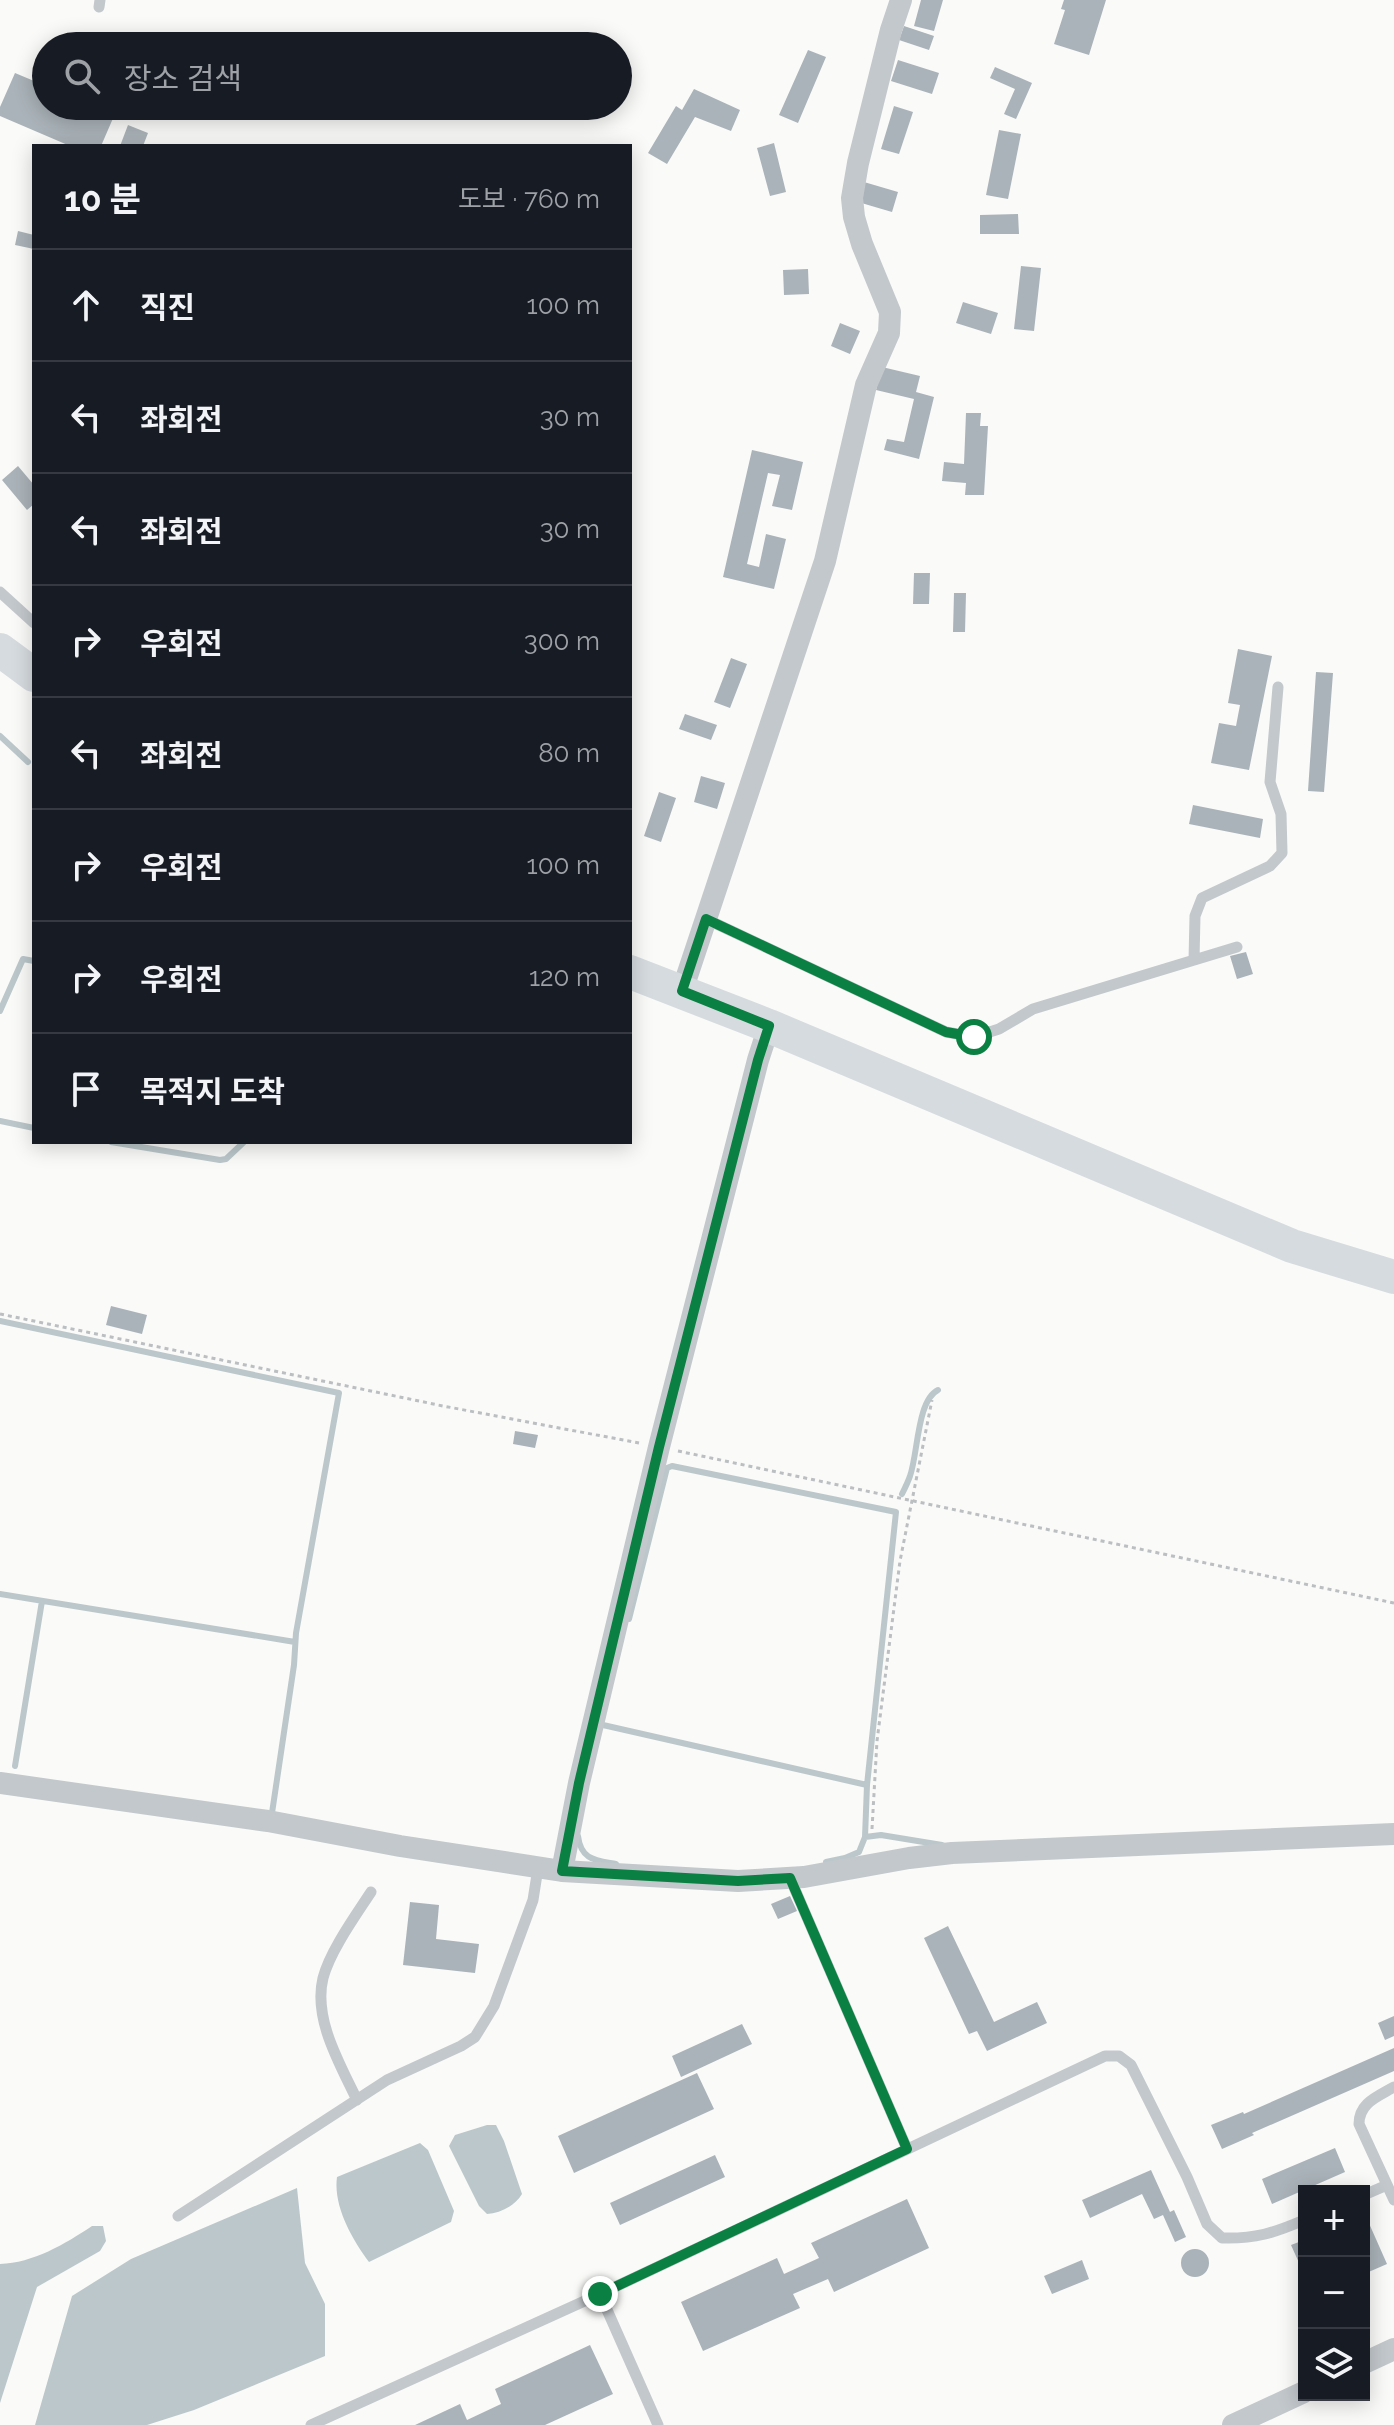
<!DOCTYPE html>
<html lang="ko">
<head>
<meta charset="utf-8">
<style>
	:root { --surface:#171b24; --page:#20242c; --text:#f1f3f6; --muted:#9ea1a6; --line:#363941 }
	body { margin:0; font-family:Raleway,"Noto Sans KR",sans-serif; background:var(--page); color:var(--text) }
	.controls { position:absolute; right:24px; bottom:24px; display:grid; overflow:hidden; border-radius:0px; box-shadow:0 4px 20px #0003 }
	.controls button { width:72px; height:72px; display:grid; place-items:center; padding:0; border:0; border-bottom:2px solid var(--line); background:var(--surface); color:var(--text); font:40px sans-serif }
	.stop { position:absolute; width:24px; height:24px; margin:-18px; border:6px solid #0b8043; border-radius:50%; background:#fff }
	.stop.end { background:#0b8043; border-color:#fff; box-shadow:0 2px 8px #0008 }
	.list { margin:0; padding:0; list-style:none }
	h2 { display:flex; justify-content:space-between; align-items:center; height:104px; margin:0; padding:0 32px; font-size:34px }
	h2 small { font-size:26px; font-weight:400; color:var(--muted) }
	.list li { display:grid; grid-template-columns:52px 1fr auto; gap:24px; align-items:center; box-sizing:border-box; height:112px; padding:0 32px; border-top:2px solid var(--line) }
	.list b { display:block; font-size:30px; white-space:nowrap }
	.list em { font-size:26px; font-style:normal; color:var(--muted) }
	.icon { flex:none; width:44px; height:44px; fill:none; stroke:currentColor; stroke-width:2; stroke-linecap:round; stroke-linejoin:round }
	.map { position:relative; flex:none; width:1394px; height:2425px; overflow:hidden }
	.search { position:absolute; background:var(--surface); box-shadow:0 4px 20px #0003; left:32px; top:32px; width:600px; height:88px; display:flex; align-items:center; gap:20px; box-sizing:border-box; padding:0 28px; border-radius:44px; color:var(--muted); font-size:30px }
	.panel { position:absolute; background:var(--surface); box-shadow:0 4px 20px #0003; left:32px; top:144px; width:600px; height:1000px; border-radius:0px }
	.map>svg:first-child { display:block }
</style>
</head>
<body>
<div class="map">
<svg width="1394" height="2425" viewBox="0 0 1394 2425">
	<rect width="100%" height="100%" fill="#fafaf8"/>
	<path fill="#bbc7cb" d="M487,2125h9l8,16 18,53c-7,12 -22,19 -35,20l-8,-8 -30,-60 6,-11z
		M420,2143l8,7 26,61 -3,11 -82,40c-17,-23 -36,-56 -32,-85z
		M297,2188l8,75 20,41v52l-131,54 -47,15h-112l37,-129 59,-37z
		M92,2226h11l3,15 -6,10 -63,36 -37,116v-139c33,-1 65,-20 92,-38z"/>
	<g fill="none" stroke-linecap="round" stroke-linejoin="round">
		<path stroke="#bbc7cb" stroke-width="6" d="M0,736l28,26
			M0,1011l23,-52 11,2
			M0,1121l34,7
			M111,1142l109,18 6,-1 18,-17
			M0,1321l339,72 -43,240 -2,32 -22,148
			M902,1494c3,-6 6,-12 8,-18 8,-22 7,-76 28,-86
			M0,1594l295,48
			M629,1619l38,-151 5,-2 224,46 -29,273 -2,52
			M603,1725l264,60
			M15,1766l27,-165
			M578,1836c3,24 17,24 38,28
			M826,1862l19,-4 14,-6 6,-15 16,-2 61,10"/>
	</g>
	<path fill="#aab3b9" d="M921,0h22l-9,31 -20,-5z
		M1064,0h42l-17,55 -35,-11 11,-34 -4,-1z
		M904,26l30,10 -5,14 -30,-10z
		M808,50l18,7 -28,66 -19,-8z
		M898,60l41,13 -7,21 -41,-13z
		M995,67l37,16 -16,36 -12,-5 11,-25 -25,-11z
		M15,73l31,13v20h46l22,10 -13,30h-31l-70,-30v-9z
		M694,89l46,21 -9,21 -36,-14 -28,47 -19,-11 28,-47 6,4z
		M894,106l19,6 -14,42 -18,-5z
		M128,125l20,8 -5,13h-23z
		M999,130l22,4 -13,65 -22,-4z
		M774,143l12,49 -16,4 -13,-48z
		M864,182l34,10 -6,20 -34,-10z
		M1018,214l1,20h-39v-19z
		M18,231l16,4v14l-19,-4z
		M1021,266l20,2 -7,63 -20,-2z
		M808,269l1,25 -25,1 -1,-25z
		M963,302l35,11 -7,21 -35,-11z
		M840,323l20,8 -10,23 -19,-8z
		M882,367l38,9 -4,16 18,5 -15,62 -35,-9 3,-11 17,3 10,-43 -38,-9z
		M966,413h15l-1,13h8l-4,69h-19l1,-12 -24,-2 2,-19 20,2z
		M752,450l51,12 -11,48 -20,-4 8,-31 -12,-2 -21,91 12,3 7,-33 20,5 -12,50 -51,-12z
		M18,466l16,19v19l-7,6 -25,-30z
		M914,573h16l-1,31h-16z
		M954,593h12l-1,39h-12z
		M1238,649l34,7 -23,114 -38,-7 8,-40 17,3 4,-21 -12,-2z
		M731,658l16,6 -17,44 -16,-6z
		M1316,672l17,1 -9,119 -16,-1z
		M685,714l32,11 -6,15 -32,-11z
		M701,776l24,7 -8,26 -23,-7z
		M659,792l17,6 -15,44 -17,-6z
		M1193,805l70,14 -3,19 -71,-14z
		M1246,952l7,22 -16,5 -7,-23z
		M111,1306l36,9 -5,19 -36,-9z
		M515,1431l23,4 -3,13 -22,-4z
		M790,1896l7,15 -19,8 -7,-15z
		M410,1902l29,3 -3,34 43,5 -4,29 -72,-8z
		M948,1926l46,96 43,-20 10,21 -60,28 -10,-20 -8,3 -45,-96z
		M1394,2016v20l-9,4 -7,-17z
		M742,2024l10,20 -71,33 -9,-21z
		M1394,2048v23l-142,62 2,2 -32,14 -11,-24 32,-13 1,2z
		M697,2073l17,36 -140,64 -16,-37z
		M1335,2148l10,24 -73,32 -10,-25z
		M715,2155l10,22 -105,48 -10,-22z
		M1151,2170l19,42 4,-2 12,27 -11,5 -12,-27 -9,4 -12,-25 -52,24 -8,-18z
		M907,2199l22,49 -95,44 -6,-13 -35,15 7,14 -97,43 -22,-49 96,-44 7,16 35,-16 -8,-15z
		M1364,2212l23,52 -23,10z
		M1304,2240v23l-4,2 -9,-20z
		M1181 2263a14 14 0 1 1 28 0a14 14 0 1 1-28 0Z
		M1082,2260l7,19 -37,15 -8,-18z
		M590,2345l23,49 -68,31h-130l45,-21 7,16 34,-16 -6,-15z"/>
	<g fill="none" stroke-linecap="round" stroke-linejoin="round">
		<path stroke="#bbbfc2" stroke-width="3" stroke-dasharray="4 4" stroke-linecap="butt" d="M0,1314l443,92 196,37
			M678,1451l716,152
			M872,1829l5,-88 23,-180 32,-161"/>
		<path stroke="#c3c8cc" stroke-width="11" d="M99,7l1,-7
			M0,592l34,31
			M706,919l240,113 28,5 25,-8 34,-20 204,-62
			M1194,960l1,-44 7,-18 68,-32 12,-13 -1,-39 -11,-32 8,-95
			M790,1878l117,271
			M1394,2087c-17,10 -35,16 -35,37l35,76
			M357,2100c-17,-36 -44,-81 -34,-122 7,-27 33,-63 48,-86
			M1364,2195l23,-10
			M178,2216l209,-136 74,-34 14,-9 19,-31 39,-106 5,-32
			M600,2294l58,131
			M311,2425l289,-131 505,-238h14l12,9 56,112 20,47 15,14c33,1 52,-5 82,-18"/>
		<path stroke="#c3c8cc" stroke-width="22" d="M682,991l143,-430 41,-176 23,-52 1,-21 -28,-68 -8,-27 -2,-19 6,-35 33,-133 10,-30
			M0,1783l268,38 132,25 162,25 176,10 66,-4 105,-19 43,-5 442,-19
			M562,1871l17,-88 80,-336 99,-387 11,-34
			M1364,2363l30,-14
			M1233,2425l71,-33"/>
		<path stroke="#d6dbdf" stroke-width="34" d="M0,650l34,25
			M630,972l139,54 523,220 102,31"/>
	</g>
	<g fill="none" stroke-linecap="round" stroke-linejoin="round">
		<path stroke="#0b8043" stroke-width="10" d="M600,2294l307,-145 -117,-271 -52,3 -176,-10 17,-88 80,-336 99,-387 11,-34 -87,-35 24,-72 240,113 28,5"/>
	</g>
</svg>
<div class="controls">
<button>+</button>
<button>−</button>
<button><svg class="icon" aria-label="layers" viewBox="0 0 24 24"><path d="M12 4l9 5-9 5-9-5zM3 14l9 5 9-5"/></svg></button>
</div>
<div class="stop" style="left:974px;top:1037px"></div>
<div class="stop end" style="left:600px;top:2294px"></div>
<div class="search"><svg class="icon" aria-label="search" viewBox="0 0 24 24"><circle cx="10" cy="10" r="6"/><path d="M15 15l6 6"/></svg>장소 검색</div>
<section class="panel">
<h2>10 분<small>도보 · 760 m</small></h2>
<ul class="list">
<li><svg class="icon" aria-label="ahead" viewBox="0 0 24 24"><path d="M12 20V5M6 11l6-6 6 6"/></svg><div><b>직진</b></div><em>100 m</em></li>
<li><svg class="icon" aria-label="left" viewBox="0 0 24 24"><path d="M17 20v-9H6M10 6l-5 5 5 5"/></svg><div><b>좌회전</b></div><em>30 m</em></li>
<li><svg class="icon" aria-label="left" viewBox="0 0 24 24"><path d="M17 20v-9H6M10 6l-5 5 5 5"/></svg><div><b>좌회전</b></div><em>30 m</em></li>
<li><svg class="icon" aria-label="right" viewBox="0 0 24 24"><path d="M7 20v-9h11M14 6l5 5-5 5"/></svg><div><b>우회전</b></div><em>300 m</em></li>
<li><svg class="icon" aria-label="left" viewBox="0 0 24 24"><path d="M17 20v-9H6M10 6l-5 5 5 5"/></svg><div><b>좌회전</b></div><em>80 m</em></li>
<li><svg class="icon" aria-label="right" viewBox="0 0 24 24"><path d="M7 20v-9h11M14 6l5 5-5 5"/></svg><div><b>우회전</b></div><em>100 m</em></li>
<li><svg class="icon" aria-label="right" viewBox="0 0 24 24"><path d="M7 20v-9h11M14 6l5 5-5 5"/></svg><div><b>우회전</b></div><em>120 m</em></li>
<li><svg class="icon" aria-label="arrive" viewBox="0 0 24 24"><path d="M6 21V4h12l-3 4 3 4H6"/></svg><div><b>목적지 도착</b></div></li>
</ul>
</section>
</div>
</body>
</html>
